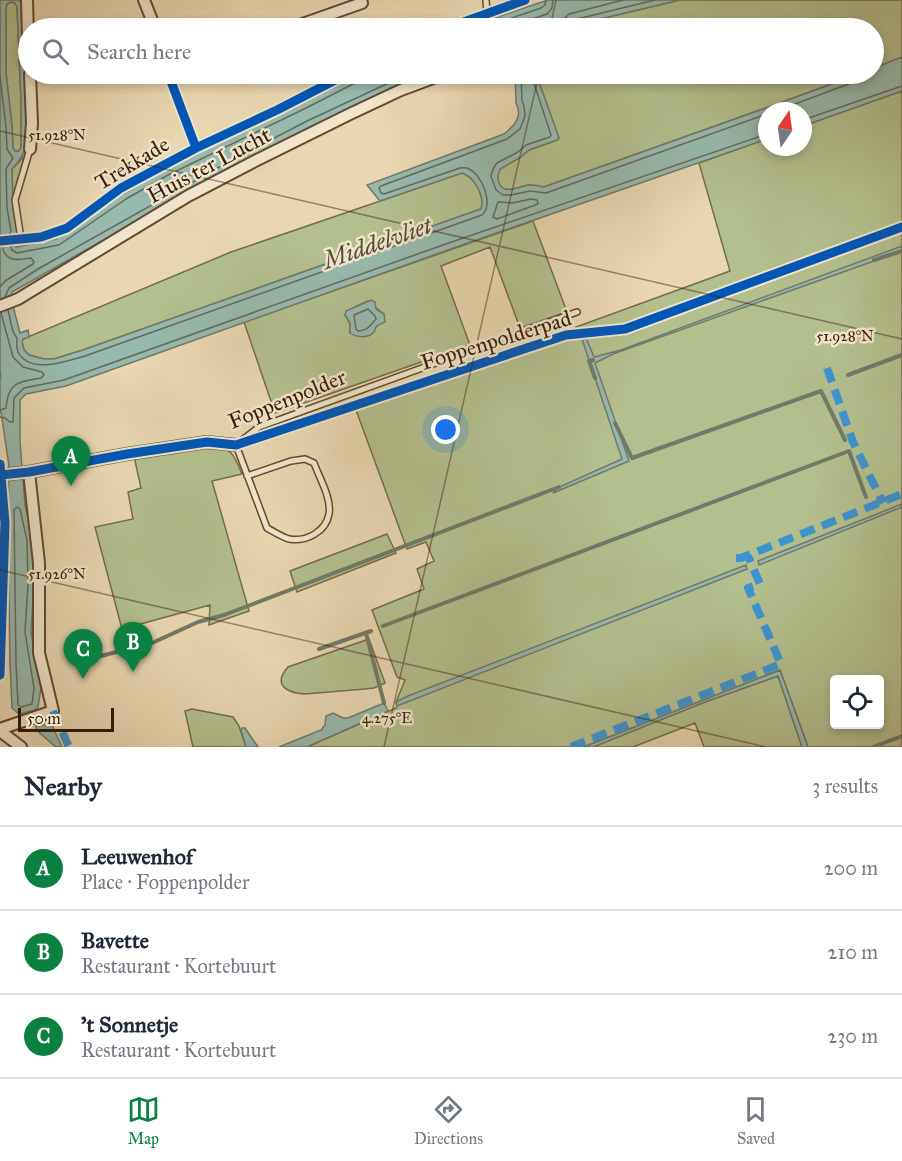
<!DOCTYPE html>
<html lang="en">
<head>
<meta charset="utf-8">
<style>
	:root { --surface:#fff; --page:#f6f6f7; --text:#1f2937; --muted:#747a83; --line:#e0e1e3; --accent:#0b8043 }
	body { margin:0; font-family:"IM FELL Great Primer",serif; background:var(--page); color:var(--text) }
	.controls { position:absolute; right:18px; bottom:18px; display:grid; overflow:hidden; border-radius:6px; box-shadow:0 3px 9px #0003 }
	.controls button { width:54px; height:54px; display:grid; place-items:center; padding:0; border:0; border-bottom:2px solid var(--line); background:var(--surface); color:var(--text); font:30px sans-serif }
	.compass { position:absolute; left:758px; top:102px; width:54px; height:54px; border-radius:50%; background:var(--surface); box-shadow:0 3px 9px #0003; rotate:13deg }
	.scale { position:absolute; left:18px; bottom:15px; width:96px; box-sizing:border-box; padding-left:6px; border:3px solid #371c06; border-top:0; font-size:16px; line-height:21px; white-space:nowrap; color:#371c06; -webkit-text-stroke:4px #f0e5cc; paint-order:stroke }
	.you { position:absolute; left:446px; top:430px; width:21px; height:21px; margin:-15px; border:4px solid #fff; border-radius:50%; background:#1a73e8; box-shadow:0 0 0 9px #1a73e833 }
	.badge { display:grid; place-items:center; width:39px; height:39px; border-radius:50%; background:var(--accent); color:#fff; font-size:20px; font-weight:700 }
	.pin { position:absolute; translate:-50% -50px; filter:drop-shadow(0 2px 3px #0008) }
	.pin::after { content:''; position:absolute; top:32px; width:21px; height:18px; background:inherit; clip-path:polygon(0 0,100% 0,50% 100%) }
	.list { margin:0; padding:0; list-style:none }
	h2 { display:flex; justify-content:space-between; align-items:center; height:78px; margin:0; padding:0 24px; font-size:26px }
	h2 small { font-size:20px; font-weight:400; color:var(--muted) }
	.list li { display:grid; grid-template-columns:39px 1fr auto; gap:18px; align-items:center; box-sizing:border-box; height:84px; padding:0 24px; border-top:2px solid var(--line) }
	.list b { display:block; font-size:22px; white-space:nowrap }
	.list p { margin:0; font-size:20px; white-space:nowrap; color:var(--muted) }
	.list em { font-size:20px; font-style:normal; color:var(--muted) }
	.icon { flex:none; width:33px; height:33px; fill:none; stroke:currentColor; stroke-width:2; stroke-linecap:round; stroke-linejoin:round }
	.map { position:relative; flex:none; width:902px; height:747px; overflow:hidden }
	.search { position:absolute; background:var(--surface); box-shadow:0 3px 9px #0003; left:18px; right:18px; top:18px; height:66px; display:flex; align-items:center; gap:15px; box-sizing:border-box; padding:0 21px; border-radius:33px; color:var(--muted); font-size:22px }
	.sheet { height:330px; background:var(--surface) }
	nav { display:flex; justify-content:space-around; align-items:center; box-sizing:border-box; height:84px; border-top:2px solid var(--line); background:var(--surface); font-size:16px; color:var(--muted) }
	nav a { display:grid; justify-items:center; gap:3px }
	nav .on { color:var(--accent) }
	.map>svg:first-child { display:block }
</style>
</head>
<body>
<div class="map">
<svg width="902" height="747" viewBox="0 0 902 747">
	<rect width="100%" height="100%" fill="#e8d7b0"/>
	<filter id="stains"><feTurbulence type="fractalNoise" baseFrequency=".00333" numOctaves="4"/><feColorMatrix values="0 0 0 0 .2 0 0 0 0 .09 0 0 0 0 .02 0 0 0 .5 -.17"/></filter>
	<radialGradient id="worn" r=".72"><stop offset=".6" stop-color="#630" stop-opacity="0"/><stop offset="1" stop-color="#630" stop-opacity=".3"/></radialGradient>
	<path fill="#b3bf8d" stroke="#756e4a" stroke-width="1.5" fill-rule="evenodd" d="M19,0h6l3,140 -6,29 -4,9 -3,29 -2,1 -1,-39 10,-10 5,-27 -5,-127z
		M680,0h222v57l-28,11v-40h-312z
		M11,2l4,1 2,4 4,93v47l-2,4h-4l-2,-3 -1,-21 -6,-54v-65l1,-4z
		M536,74h323l-82,30 -233,83c-4,-1 -10,-2 -15,-2 -10,1 -25,11 -30,-2 -2,-6 -1,-9 1,-14l21,-12 8,-7 28,-10 2,-2z
		M902,91v656h-94l-28,-77 -196,77h-277l89,-39 1,-2 -1,-4 9,-22 -8,-3 -25,-67 52,-21 -7,-20 17,-8 -8,-19 -19,7 -51,-139 202,-69 65,-6 113,-43 -2,-8 -114,44h-43l-1,-1 154,-56 -31,-108 68,-24v8h36v-21zM834,680h46v44h-46z
		M462,173c13,4 23,24 19,36l-398,141 -29,9h-10l-15,-4 -5,-5 -2,-8 1,-3 208,-87z
		M533,221l34,91 -47,16 -30,-81 -49,19 29,79 -195,68 -31,-91zM368,301c6,5 10,9 16,13l-5,10 -3,3 -26,6v-10l-5,-8 10,-8z
		M213,444c21,6 21,12 29,30l-30,7 37,130 -40,14 1,-20 -88,24 -27,-102 38,-8 -5,-27 13,-4 -7,-32z
		M387,534l9,19 -99,39 -7,-21z
		M369,639l16,44 -11,5 -9,1 -60,5c-18,-1 -33,-9 -17,-27z
		M778,676l24,71h-98l-9,-24 -62,24h-40l112,-45z
		M192,709l41,8 6,9 7,21h-53l-8,-36z"/>
	<path fill="#97b9ae" stroke="#717a6b" stroke-width="1.5" fill-rule="evenodd" d="M0,0h19l3,4 5,128c-1,18 -3,24 -15,37l1,39 5,27 -3,1 1,11 40,-8 67,-45 42,-25 138,-66 56,-29h64l-113,53 -77,39 -221,126 -1,6 9,35 8,-3 1,7 -6,2 -1,3 2,8 5,5 15,4h10l29,-9 398,-141c4,-12 -6,-32 -19,-36l-82,28 -13,-16 137,-51c11,-9 19,-17 12,-31l-1,-29h21l23,64 -2,2 -28,10 -8,7 -21,12c-2,5 -3,8 -1,14 5,13 20,3 30,2 5,0 11,1 15,2l233,-83 82,-30h15v-6l28,-11v34l-99,35v-15h-36v28l-322,112 -379,135 -40,8 -6,6v42l5,63 8,34 1,45 -3,48 10,56 -3,19 -3,3 -16,4 -7,-6 -2,-45 -2,-141 1,-56 -8,-54h-1v-34h1l-1,-9zM11,2l4,1 2,4 4,93v47l-2,4h-4l-2,-3 -1,-21 -6,-54v-65l1,-4z
		M548,0h132l-118,28h-98z
		M902,246v5l-289,103 -18,9 34,98 -76,32 4,-5 65,-29 -40,-120 4,-1 8,19 27,-7z
		M371,300l4,2 1,7 8,5 1,8c-2,1 -8,3 -9,5 -1,2 -1,4 -2,5 -6,7 -18,5 -24,1v-10l-5,-8 1,-4z
		M902,504v3l-143,58 -1,-4z
		M746,565l1,4 -350,137 -1,-4 12,-6z
		M780,670l28,77h-6l-24,-71 -73,26 -112,45h-9z
		M384,703l4,8 -81,36h-28l42,-17 4,-5 1,-9 7,-3 10,5h5z
		M51,723l11,24h-6l-20,-17v-5l3,1z
		M242,728h3l13,19h-12l-5,-17z"/>
	<g fill="none" stroke-linecap="round" stroke-linejoin="round">
		<path stroke="#676a5a" stroke-width="1.5" d="M482,28l59,-20 4,-3 1,-5
			M506,28l41,-14 5,-6 1,-8
			M561,28l2,-8 6,-6 54,-14
			M568,28l1,-5 4,-3 82,-20
			M531,74l20,61 -1,2 -24,8 -8,7 -21,11 -4,6 -2,7 5,14 7,5h8l19,-4 16,2 221,-79
			M0,76l6,51 1,22 6,9 -7,11 1,39 4,23 -2,5
			M776,111l78,-29 3,-4 1,-4
			M803,120l99,-34
			M531,199l6,1 1,4 -41,15 -4,-2 5,-15 14,1z
			M10,244l2,6 5,3 42,-8 67,-46 42,-24 138,-67 51,-26 3,-4v-4
			M0,287l5,-6 28,-17 1,-2 -3,-4c-14,2 -26,5 -29,-13
			M5,297l4,-9 29,-19 192,-108 77,-40 101,-47
			M368,309l7,7 1,3c-6,6 -8,12 -18,12l-2,-2 -2,-14z
			M8,310c2,8 3,16 6,24 1,1 2,2 3,4 0,5 -1,8 1,14 12,23 49,9 67,4l397,-141c12,-11 0,-40 -13,-46 -3,-2 -5,-1 -9,-1l-76,26 -3,-1 -2,-5 2,-2 126,-47 13,-10 5,-13 -1,-10 -2,-5 -1,-27
			M0,410l6,-2c2,-26 12,-26 35,-30l3,-3 -2,-3 -19,-5 -10,-10 -12,-44
			M0,417l5,1 5,4h3l1,-24 10,-10 40,-8 379,-135 324,-111
			M17,507l3,2 7,31 1,44 -3,48 9,56 -2,16 -11,3 -3,-2 -2,-42 -2,-153z"/>
		<path stroke="#717a6b" stroke-width="4" d="M874,260l28,-9
			M593,360l-4,1 6,17
			M848,375l54,-20
			M615,423l17,35 189,-67 24,49
			M383,626l466,-175 17,46
			M366,633l18,70
			M319,649l52,-18
			M89,659l63,-16 46,-21 26,-7 335,-128
			M873,747l29,-11"/>
		<g stroke="#634b30" stroke-width="8">
			<path id="lane" d="M447,28l40,-14 -1,-14
				M21,239l-6,-39 15,-51
				M0,241l41,-4 26,-9 54,-40 75,-40 81,-38 70,-36
				M247,476l44,-15 14,-2 9,4c5,14 18,36 15,51 -3,18 -23,28 -40,25 -7,-2 -15,-7 -22,-11l-31,-83 23,-18 318,-115"/>
		</g>
		<g stroke="#634b30" stroke-width="14">
			<path id="street" d="M27,0l1,37
				M144,0l11,28
				M291,28l71,-25 -1,-3
				M30,149l2,-26 -2,-49
				M0,306l18,-7 170,-103 69,-36 95,-47 49,-23 43,-16
				M0,475l29,-3 98,-18 80,-12 29,3
				M0,729l53,-18 -14,-58v-90l-10,-91
				M0,731l21,16"/>
		</g>
		<use href="#lane" stroke="#f0e5cc" stroke-width="5"/>
		<use href="#street" stroke="#f0e5cc" stroke-width="10"/>
		<path stroke="#3e94d1" stroke-width="8" stroke-dasharray="15 8" stroke-linecap="butt" d="M827,368l26,74 30,61
			M736,558h5l161,-64
			M53,711l16,36
			M571,747l210,-83 -33,-76 12,-4 -12,-28"/>
		<g stroke="#f0e5cc" stroke-width="13">
			<path id="cycleway" d="M447,28l78,-28
				M170,74l-1,2 27,72
				M0,241l41,-4 26,-9 54,-40 75,-40 81,-38 70,-36
				M0,464l5,59 -5,152
				M1,475l28,-3 98,-18 80,-12 29,3 330,-110 59,-6 277,-102"/>
		</g>
		<use href="#cycleway" stroke="#0057b8" stroke-width="9"/>
	</g>
	<path fill="none" stroke="#371c06" stroke-width="1.5" stroke-opacity="0.45" d="M550,28l6,-28M0,131l902,208M0,570l766,177M384,747l155,-673"/>
	<g text-anchor="middle" dominant-baseline="central" stroke-width="5" stroke-linejoin="round" paint-order="stroke">
		<g font-size="22" fill="#371c06" stroke="#f0e5cc">
			<text transform="translate(132 163) rotate(-31)">Trekkade</text>
			<text transform="translate(209 165) rotate(-28)">Huis ter Lucht</text>
			<text transform="translate(496 340) rotate(-17)">Foppenpolderpad</text>
			<text transform="translate(287 399) rotate(-22)">Foppenpolder</text>
		</g>
		<g font-size="24" font-style="italic" fill="#544b38" stroke="#f0e5cc">
			<text transform="translate(377 243) rotate(-19)">Middelvliet</text>
		</g>
	</g>
	<g font-size="15" text-anchor="middle" fill="#371c06" stroke="#f0e5cc" stroke-width="5" stroke-linejoin="round" paint-order="stroke">
		<text x="57" y="140">51.928°N</text>
		<text x="845" y="341">51.928°N</text>
		<text x="57" y="579">51.926°N</text>
		<text x="387" y="723">4.275°E</text>
	</g>
	<rect width="100%" height="100%" filter="url(#stains)"/>
	<rect width="100%" height="100%" fill="url(#worn)"/>
</svg>
<div class="controls">
<button><svg class="icon" aria-label="locate" viewBox="0 0 24 24"><circle cx="12" cy="12" r="6"/><path d="M12 2v4M12 18v4M2 12h4M18 12h4"/></svg></button>
</div>
<svg class="compass" viewBox="-18 -18 36 36"><path d="M0-13l5 13h-10z" fill="#e53935"/><path d="M0 13l5-13h-10z" fill="#747a83"/></svg>
<div class="scale">50 m</div>
<div class="you"></div>
<div class="pin badge" style="left:71px;top:486px">A</div>
<div class="pin badge" style="left:133px;top:672px">B</div>
<div class="pin badge" style="left:83px;top:679px">C</div>
<div class="search"><svg class="icon" aria-label="search" viewBox="0 0 24 24"><circle cx="10" cy="10" r="6"/><path d="M15 15l6 6"/></svg>Search here</div>
</div>
<section class="sheet">
<h2>Nearby<small>3 results</small></h2>
<ul class="list">
<li><span class="badge">A</span><div><b>Leeuwenhof</b><p>Place · Foppenpolder</p></div><em>200 m</em></li>
<li><span class="badge">B</span><div><b>Bavette</b><p>Restaurant · Kortebuurt</p></div><em>210 m</em></li>
<li><span class="badge">C</span><div><b>'t Sonnetje</b><p>Restaurant · Kortebuurt</p></div><em>230 m</em></li>
</ul>
</section>
<nav>
<a class="on"><svg class="icon" aria-label="map" viewBox="0 0 24 24"><path d="M3 6l6-2 6 2 6-2v14l-6 2-6-2-6 2zM9 4v14M15 6v14"/></svg>Map</a>
<a><svg class="icon" aria-label="directions" viewBox="0 0 24 24"><path d="M12 3l9 9-9 9-9-9zM9 14v-3h6M13 9l2 2-2 2"/></svg>Directions</a>
<a><svg class="icon" aria-label="saved" viewBox="0 0 24 24"><path d="M7 4h10v16l-5-4-5 4z"/></svg>Saved</a>
</nav>
</body>
</html>
